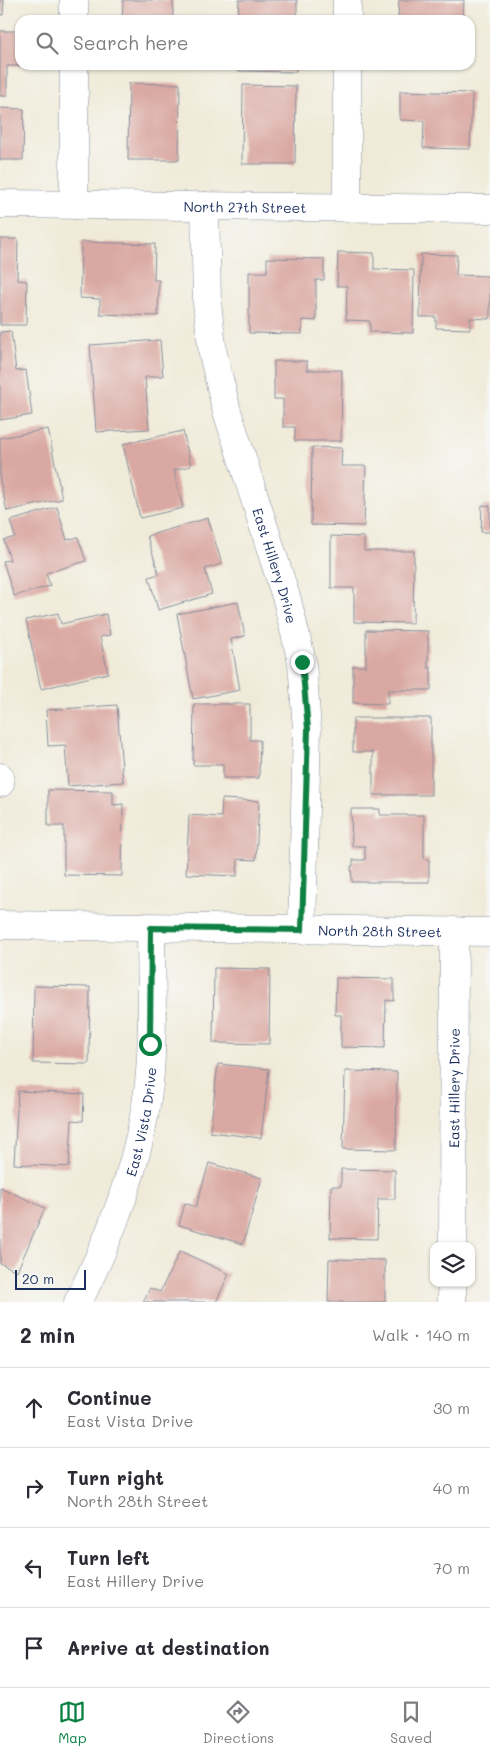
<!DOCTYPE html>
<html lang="en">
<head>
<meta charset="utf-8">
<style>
	:root { --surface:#fff; --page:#f7f7f7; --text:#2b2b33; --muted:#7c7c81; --line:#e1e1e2; --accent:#0b8043 }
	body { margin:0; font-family:Mali,sans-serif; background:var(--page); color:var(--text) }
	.controls { position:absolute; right:15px; bottom:15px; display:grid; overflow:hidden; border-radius:10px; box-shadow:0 1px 4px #0004 }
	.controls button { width:45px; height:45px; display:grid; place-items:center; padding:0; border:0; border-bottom:1px solid var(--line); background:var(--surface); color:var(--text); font:25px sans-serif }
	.scale { position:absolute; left:15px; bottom:12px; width:71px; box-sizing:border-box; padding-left:5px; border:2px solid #1b2f5e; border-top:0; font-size:14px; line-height:18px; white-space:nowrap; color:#1b2f5e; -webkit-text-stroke:4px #f6f6f2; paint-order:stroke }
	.stop { position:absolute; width:15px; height:15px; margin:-11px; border:4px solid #0b8043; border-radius:50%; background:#fff }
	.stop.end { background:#0b8043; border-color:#fff; box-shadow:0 1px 5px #0008 }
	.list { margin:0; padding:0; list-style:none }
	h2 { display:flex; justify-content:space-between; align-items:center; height:65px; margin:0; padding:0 20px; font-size:21px }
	h2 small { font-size:16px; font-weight:400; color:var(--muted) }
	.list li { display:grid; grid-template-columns:32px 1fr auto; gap:15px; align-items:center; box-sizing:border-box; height:80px; padding:0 20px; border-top:1px solid var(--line) }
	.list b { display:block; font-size:19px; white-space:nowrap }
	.list p { margin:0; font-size:16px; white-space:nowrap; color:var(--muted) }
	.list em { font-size:16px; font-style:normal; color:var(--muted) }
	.icon { flex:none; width:28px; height:28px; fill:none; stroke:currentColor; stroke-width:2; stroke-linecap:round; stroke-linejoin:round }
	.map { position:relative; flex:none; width:490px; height:1302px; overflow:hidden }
	.search { position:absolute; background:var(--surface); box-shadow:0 1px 4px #0004; left:15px; right:15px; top:15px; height:55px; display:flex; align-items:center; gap:12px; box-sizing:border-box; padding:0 18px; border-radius:15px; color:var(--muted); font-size:19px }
	.sheet { height:385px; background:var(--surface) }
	nav { display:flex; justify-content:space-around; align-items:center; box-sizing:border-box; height:70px; border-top:1px solid var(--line); background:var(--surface); font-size:14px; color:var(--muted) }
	nav a { display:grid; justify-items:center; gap:2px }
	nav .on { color:var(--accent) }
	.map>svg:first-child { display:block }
</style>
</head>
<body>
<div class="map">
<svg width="490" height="1302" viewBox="0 0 490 1302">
	<rect width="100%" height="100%" fill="#f6f6f2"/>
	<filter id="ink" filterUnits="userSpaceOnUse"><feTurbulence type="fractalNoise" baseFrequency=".02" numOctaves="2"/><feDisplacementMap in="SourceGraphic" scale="10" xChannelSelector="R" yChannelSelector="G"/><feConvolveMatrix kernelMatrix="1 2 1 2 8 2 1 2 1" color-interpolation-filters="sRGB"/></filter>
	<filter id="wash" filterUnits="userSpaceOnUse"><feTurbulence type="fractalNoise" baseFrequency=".0096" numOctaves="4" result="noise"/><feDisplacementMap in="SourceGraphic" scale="20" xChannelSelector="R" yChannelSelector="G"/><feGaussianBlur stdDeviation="1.12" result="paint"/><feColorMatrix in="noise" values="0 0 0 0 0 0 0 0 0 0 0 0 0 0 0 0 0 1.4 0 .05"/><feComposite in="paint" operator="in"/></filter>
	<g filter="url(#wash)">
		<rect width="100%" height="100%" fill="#f0ebd9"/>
		<g id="blocks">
			<path fill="#daa8a2" d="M0,0h4l-1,15h-3z
				M123,0h50v20h-51z
				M239,0h58v20h-59z
				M399,0h65l-1,20h-65z
				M0,31h20v35h-13v30h-7z
				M237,65h59v7l-59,-1z
				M129,83l51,1 -1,76h-51z
				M243,85l53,1 -1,78h-53z
				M400,91l72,2 -2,56 -47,-1 1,-27 -24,-1z
				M0,108l24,1 -1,51h-23z
				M0,239h18l-1,41 10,1 -1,44h-26z
				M81,242l74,2 -1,36h5l-1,36 -58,-2v-15l-20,-1z
				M338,252l36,1v16l40,1 -1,63 -43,-1v-11l-24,-1 1,-34h-10z
				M421,254l36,1 -1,20 34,1v43l-20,-1v11l-34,-1v-11h-16z
				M267,258l57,1v21h-8v41l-14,-1v14l-53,-1v-61h18z
				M11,331l5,40 10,-1 6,45 -32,5v-88z
				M160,340l3,36 -18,1 4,52 -53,3 -6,-87z
				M274,361h33v9h35l-1,71h-46v-14h-12v-28h-9z
				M48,429l14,70 -55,12 -7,-30v-43z
				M183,431l8,35 -17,4 9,38 -43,10 -17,-74z
				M312,447l30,1 -1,18h25l-2,60 -53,-1z
				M482,505l8,1v26h-9z
				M57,507l10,33 11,-3 8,24 -40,12 4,13 -36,10 -11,-35 7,-1 -6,-20 11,-3 -5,-16z
				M208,518l14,46 -17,5 7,25 -54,16 -9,-33 10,-3 -12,-38z
				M331,536l33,1v14h50l-1,72 -59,-1v-34h-23z
				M238,602l7,34 -14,3 9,51 -47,9 -16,-85z
				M58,613l3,11 45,-10 4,21 -10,2 8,36 -67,16 -15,-69z
				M366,630l62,1v37h3v22h-43v14l-35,-1v-37h13z
				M194,704h56v36h10l-1,38h-36v-13h-30z
				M117,705l6,77 -55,4 -3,-41 -17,1 -2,-36z
				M353,718h78v77h-58v-43h-20z
				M48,790l65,1v14l10,-1 -1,72 -58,-1v-49h-16z
				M222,799l37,2 -3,59 -18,-1 -1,17 -51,-2 3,-59 32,2z
				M351,809h29v6h44v44h5v23h-77l-1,-16h2v-6h12v-14h-13z
				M214,968l56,1 -1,75 -56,-1z
				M336,978l58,1v22l-8,-1 -1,48 -44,-1v-32h-6z
				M34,986l56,1 -1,77 -56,-1z
				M218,1064l51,5 -8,69 -51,-6z
				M345,1071l52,1 -1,78 -53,-1z
				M18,1091l66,3 -1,27 -11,-1 -3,47 -55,-3z
				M209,1163l53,15 -19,66 -64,-19 6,-22 11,4z
				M341,1169l54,1v29h-17l-1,40 -47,-1 1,-52h10z
				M0,1187l45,21 -28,63 -17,-8z
				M180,1251l49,23 -13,28h-73l7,-14 10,4z
				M329,1259l56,1v42h-57z"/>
		</g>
	</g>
	<g filter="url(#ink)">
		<use href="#blocks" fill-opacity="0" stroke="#868d9c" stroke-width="1"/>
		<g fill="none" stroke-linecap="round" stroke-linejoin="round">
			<g stroke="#868d9c" stroke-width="29">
				<g id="minor">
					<path d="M74,20v-20"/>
					<path d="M347,20v-20"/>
					<path id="s1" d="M0,204l490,5"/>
					<path d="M74,205v-140"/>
					<path id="s2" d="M205,206l2,97 6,51 13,54 61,192 15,62 5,67 -5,201"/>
					<path d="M347,208v-143"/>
					<path d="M0,777v6"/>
					<path id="s3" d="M0,925l490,7"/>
					<path id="s4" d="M453,1246l1,-315"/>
					<path id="s5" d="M78,1302c35,-69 62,-141 71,-218 5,-52 2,-104 2,-156"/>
					<path d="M452,1302v-19"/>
				</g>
			</g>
			<use href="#minor" stroke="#fff" stroke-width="28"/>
		</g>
	</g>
	<g fill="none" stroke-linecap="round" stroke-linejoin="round" filter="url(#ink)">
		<path stroke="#0b8043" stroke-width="6" d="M150,1044l1,-116 151,2 6,-201 -6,-67"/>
	</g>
	<g text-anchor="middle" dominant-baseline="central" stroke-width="4.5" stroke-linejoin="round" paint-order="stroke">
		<g font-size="14" fill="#1b2f5e" stroke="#f6f6f2">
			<text stroke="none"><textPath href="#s1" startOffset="245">North 27th Street</textPath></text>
			<text stroke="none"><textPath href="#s2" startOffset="369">East Hillery Drive</textPath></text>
			<text stroke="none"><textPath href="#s3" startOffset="380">North 28th Street</textPath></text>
			<text stroke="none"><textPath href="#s4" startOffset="158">East Hillery Drive</textPath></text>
			<text stroke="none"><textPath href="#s5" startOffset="192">East Vista Drive</textPath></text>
		</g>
	</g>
</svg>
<div class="controls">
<button><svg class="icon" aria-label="layers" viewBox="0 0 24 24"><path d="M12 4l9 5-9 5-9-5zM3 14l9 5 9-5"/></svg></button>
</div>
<div class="scale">20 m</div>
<div class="stop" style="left:150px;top:1044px"></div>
<div class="stop end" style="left:302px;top:662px"></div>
<div class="search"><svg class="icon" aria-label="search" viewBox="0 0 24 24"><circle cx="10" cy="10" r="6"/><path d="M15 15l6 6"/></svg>Search here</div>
</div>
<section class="sheet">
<h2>2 min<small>Walk · 140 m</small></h2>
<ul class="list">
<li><svg class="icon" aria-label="ahead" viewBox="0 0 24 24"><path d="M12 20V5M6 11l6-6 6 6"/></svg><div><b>Continue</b><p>East Vista Drive</p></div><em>30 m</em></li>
<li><svg class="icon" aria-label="right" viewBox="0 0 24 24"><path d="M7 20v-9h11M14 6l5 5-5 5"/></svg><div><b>Turn right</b><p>North 28th Street</p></div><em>40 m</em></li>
<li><svg class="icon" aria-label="left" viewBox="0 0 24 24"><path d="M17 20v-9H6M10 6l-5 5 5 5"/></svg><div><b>Turn left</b><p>East Hillery Drive</p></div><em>70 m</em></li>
<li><svg class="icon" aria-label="arrive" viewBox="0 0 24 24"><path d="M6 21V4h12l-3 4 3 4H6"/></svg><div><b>Arrive at destination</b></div></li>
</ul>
</section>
<nav>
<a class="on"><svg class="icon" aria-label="map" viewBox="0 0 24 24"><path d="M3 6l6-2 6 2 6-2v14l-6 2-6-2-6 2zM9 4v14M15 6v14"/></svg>Map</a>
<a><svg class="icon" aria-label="directions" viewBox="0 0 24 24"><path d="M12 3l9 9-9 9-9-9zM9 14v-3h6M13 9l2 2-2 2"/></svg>Directions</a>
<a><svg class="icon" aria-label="saved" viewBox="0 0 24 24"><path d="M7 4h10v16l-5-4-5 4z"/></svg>Saved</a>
</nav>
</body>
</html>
